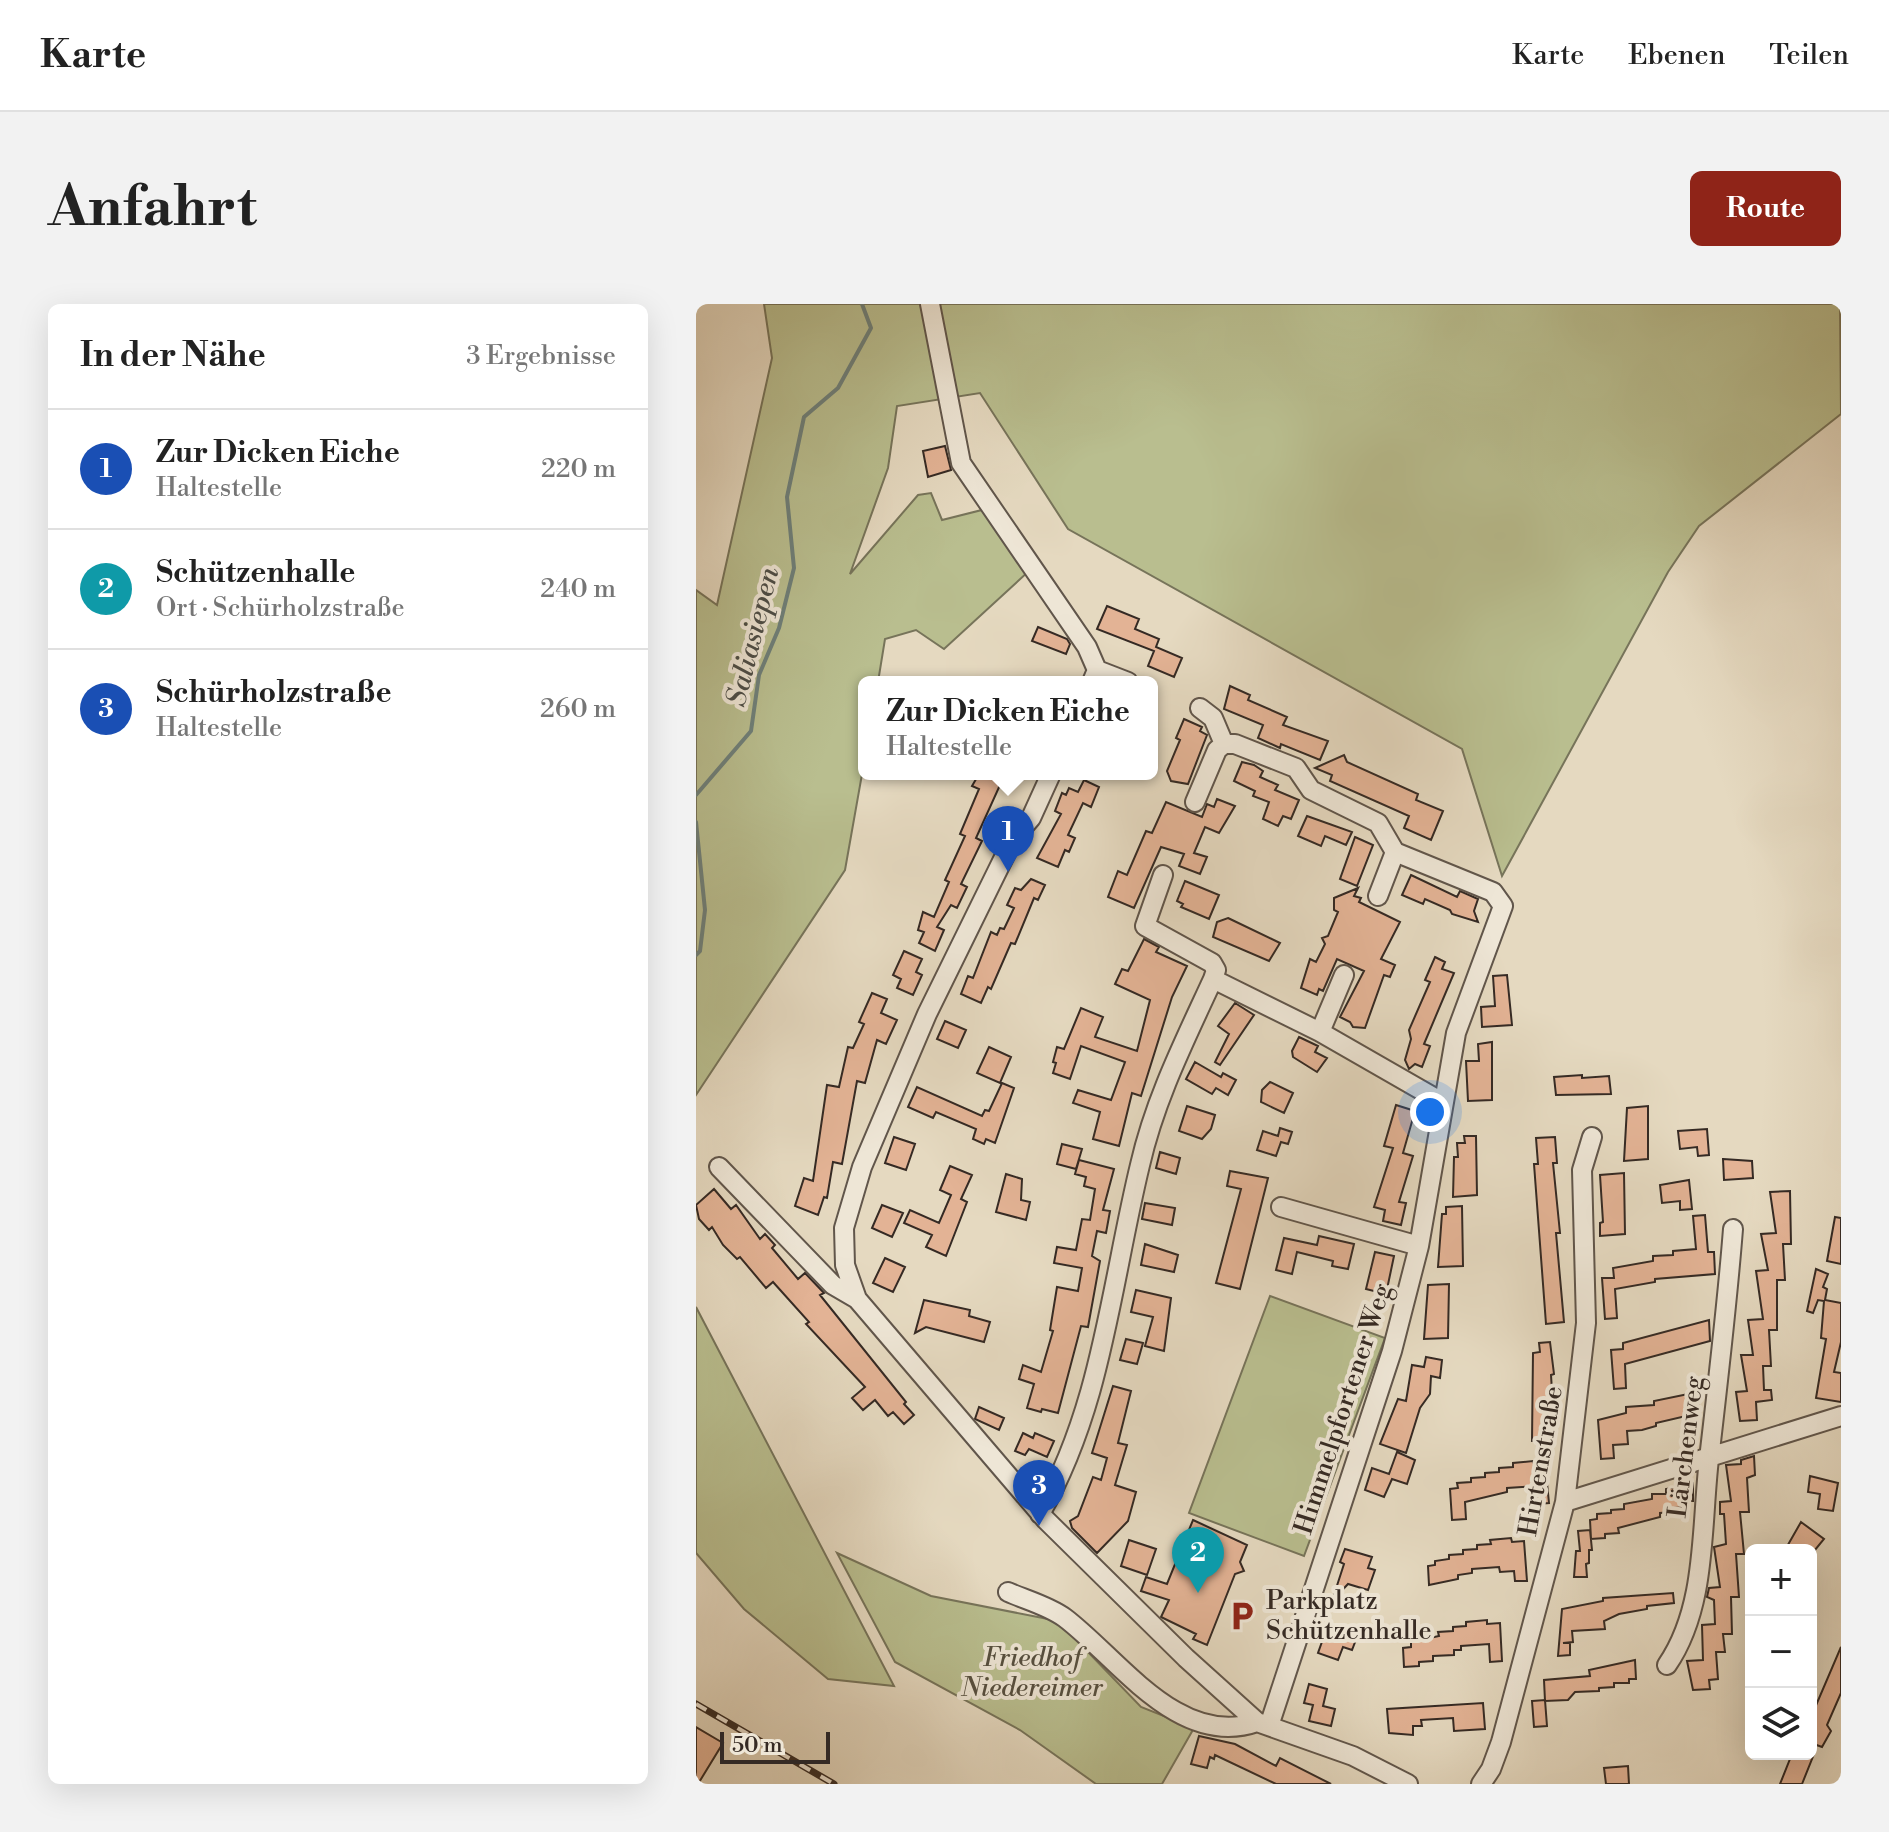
<!DOCTYPE html>
<html lang="de">
<head>
<meta charset="utf-8">
<style>
	:root { --surface:#fff; --page:#f2f2f2; --text:#222; --muted:#767676; --line:#e0e0e0; --accent:#8f2418 }
	body { margin:0; font-family:"Libre Bodoni",serif; background:var(--page); color:var(--text) }
	.controls { position:absolute; right:24px; bottom:24px; display:grid; overflow:hidden; border-radius:12px; box-shadow:0 8px 32px #0002 }
	.controls button { width:72px; height:72px; display:grid; place-items:center; padding:0; border:0; border-bottom:2px solid var(--line); background:var(--surface); color:var(--text); font:40px sans-serif }
	.scale { position:absolute; left:24px; bottom:20px; width:110px; box-sizing:border-box; padding-left:8px; border:4px solid #352a24; border-top:0; font-size:22px; line-height:28px; white-space:nowrap; color:#352a24; -webkit-text-stroke:6px #eee6d6; paint-order:stroke }
	.you { position:absolute; left:734px; top:808px; width:28px; height:28px; margin:-20px; border:6px solid #fff; border-radius:50%; background:#1a73e8; box-shadow:0 0 0 12px #1a73e833 }
	.badge { display:grid; place-items:center; width:52px; height:52px; border-radius:50%; background:var(--accent); color:#fff; font-size:26px; font-weight:700 }
	.pin { position:absolute; translate:-50% -66px; filter:drop-shadow(0 2px 4px #0008) }
	.pin::after { content:''; position:absolute; top:42px; width:28px; height:24px; background:inherit; clip-path:polygon(0 0,100% 0,50% 100%) }
	.popup { position:absolute; left:162px; top:372px; width:300px; height:104px; box-sizing:border-box; display:grid; place-content:center; border-radius:12px; background:var(--surface); filter:drop-shadow(0 2px 6px #0005); font-size:26px; white-space:nowrap; color:var(--muted) }
	.popup b { font-size:30px; color:var(--text) }
	.popup::after { content:''; position:absolute; left:50%; top:100%; margin-left:-16px; border:16px solid transparent; border-top-color:var(--surface) }
	.list { margin:0; padding:0; list-style:none }
	h2 { display:flex; justify-content:space-between; align-items:center; height:104px; margin:0; padding:0 32px; font-size:34px }
	h2 small { font-size:26px; font-weight:400; color:var(--muted) }
	.list li { display:grid; grid-template-columns:52px 1fr auto; gap:24px; align-items:center; box-sizing:border-box; height:120px; padding:0 32px; border-top:2px solid var(--line) }
	.list b { display:block; font-size:30px; white-space:nowrap }
	.list p { margin:0; font-size:26px; white-space:nowrap; color:var(--muted) }
	.list em { font-size:26px; font-style:normal; color:var(--muted) }
	.icon { flex:none; width:44px; height:44px; fill:none; stroke:currentColor; stroke-width:2; stroke-linecap:round; stroke-linejoin:round }
	.map { position:relative; flex:none; width:1145px; height:1480px; overflow:hidden; border-radius:12px }
	header { display:flex; align-items:center; gap:48px; box-sizing:border-box; height:112px; padding:0 40px; background:var(--surface); border-bottom:2px solid var(--line) }
	header strong { font-size:38px }
	nav { display:flex; gap:44px; margin-inline-start:auto; font-size:28px }
	.intro { display:flex; align-items:center; justify-content:space-between; box-sizing:border-box; height:192px; padding:0 48px }
	h1 { margin:0; font-size:56px }
	.button { padding:20px 36px; border-radius:12px; background:var(--accent); color:#fff; font-size:28px; font-weight:700 }
	main { display:flex; gap:48px; padding:0 48px }
	aside { flex:1; background:var(--surface); border-radius:12px; box-shadow:0 8px 32px #0002 }
	.map>svg:first-child { display:block }
</style>
</head>
<body>
<header>
<strong>Karte</strong>
<nav><a>Karte</a><a>Ebenen</a><a>Teilen</a></nav>
</header>
<div class="intro"><h1>Anfahrt</h1><a class="button">Route</a></div>
<main>
<aside>
<h2>In der Nähe<small>3 Ergebnisse</small></h2>
<ul class="list">
<li><span class="badge" style="background:#1a4fb4">1</span><div><b>Zur Dicken Eiche</b><p>Haltestelle</p></div><em>220 m</em></li>
<li><span class="badge" style="background:#0f9aa8">2</span><div><b>Schützenhalle</b><p>Ort · Schürholzstraße</p></div><em>240 m</em></li>
<li><span class="badge" style="background:#1a4fb4">3</span><div><b>Schürholzstraße</b><p>Haltestelle</p></div><em>260 m</em></li>
</ul>
</aside>
<div class="map">
<svg width="1145" height="1480" viewBox="0 0 1145 1480">
	<rect width="100%" height="100%" fill="#e5d9c0"/>
	<filter id="stains"><feTurbulence type="fractalNoise" baseFrequency=".0025" numOctaves="4"/><feColorMatrix values="0 0 0 0 .2 0 0 0 0 .09 0 0 0 0 .02 0 0 0 .5 -.17"/></filter>
	<radialGradient id="worn" r=".72"><stop offset=".6" stop-color="#630" stop-opacity="0"/><stop offset="1" stop-color="#630" stop-opacity=".3"/></radialGradient>
	<path fill="#b9be8f" stroke="#77745a" stroke-width="2" d="M68,0h1076l1,110 -142,112 -31,46 -166,304 -40,-127 -394,-220 -88,-136 -83,13 -9,62 -38,106 68,-79 13,-2 11,27 40,-10 47,61 -85,78 -28,-19 -31,9 -7,43h-14v81l-19,107 -149,225v-505l21,15 55,-247z
		M574,992l115,42 -81,218 -115,-43z
		M0,1003l198,379 -66,-7 -84,-70 -48,-56z
		M141,1249l94,43 127,25 83,86 53,21 -32,56h-66l-76,-54 -125,-68z"/>
	<g fill="none" stroke-linecap="round" stroke-linejoin="round">
		<path stroke="#6f807a" stroke-width="4" d="M0,491l55,-64 8,-56 20,-47 15,-60 -7,-71 17,-80 34,-29 33,-60 -9,-24
			M0,518l9,88 -5,41 -4,4"/>
	</g>
	<path fill="#e3b395" stroke="#352a24" stroke-width="2" d="M249,142l6,24 -23,7 -5,-26z
		M411,302l32,13 -4,10 24,10 -3,8 26,11 -8,19 -26,-11 6,-15 -57,-22z
		M342,323l29,12 3,5 -4,10 -34,-13z
		M534,382l20,9 -2,5 39,17 -4,8 45,16 -8,19 -39,-16 -1,4 -22,-10 5,-13 -39,-16z
		M488,415l18,8 -2,4 7,4 -19,49 -17,-3 -4,-10 13,-31 -4,-2z
		M648,451l3,7 71,32 -2,6 27,11 -12,29 -27,-12 5,-12 -79,-35 2,-6 -17,-7z
		M546,458l12,3 9,6 -3,6 18,8 -3,5 24,10 -8,19 -8,-3 -5,10 -15,-7 6,-17 -16,-6 2,-5 -21,-10z
		M283,470h26l-29,64 6,3 -21,43 6,3 -10,21 -6,-3 -14,22 7,3 -9,21 -16,-8 5,-11 -6,-2 5,-18 11,5 15,-35 -4,-2 20,-44 -5,-2 19,-45 -7,-3z
		M388,476l15,7 -8,20 -8,-4 -15,32 7,3 -6,14 -4,-2 -7,17 -21,-9 24,-44 -6,-3 7,-18 4,2 3,-7 9,4z
		M521,495l18,7 -16,27 -14,-6 -11,26 13,4 -7,17 -21,-8 5,-12 -23,-7 -27,61 -26,-11 10,-26 9,4 19,-44 6,2 14,-31 36,15 5,-13 7,3z
		M611,512l45,16 -6,13 -21,-9 -4,10 -23,-10z
		M659,533l18,8 -16,41 -17,-7z
		M715,571l46,22 3,-6 18,8 -4,12 4,11 -26,-8 -2,-4 -25,-11 -2,5 -21,-9z
		M335,575l14,6 -7,15 -4,-2 -19,46 -4,-1 -20,46 -3,-2 -7,16 -20,-9 7,-18 5,2 18,-46 6,3 3,-7 4,1 10,-21 -7,-3 8,-17 6,2z
		M489,577l34,14 -10,24 -28,-12 2,-3 -6,-3z
		M662,584l-4,8 7,2 -2,4 41,20 -19,37 14,6 -5,12 -6,-2 -19,53 -12,-1 -3,-5 -10,-5 24,-46 -27,-12 -14,32 -4,-2 -2,6 -16,-7 9,-29 6,3 9,-18 -3,-6 6,-2 10,-24 -4,-2v-12z
		M532,614l52,25 -11,18 -56,-24 4,-15z
		M448,635l15,8 -3,5 31,14 -15,31 -31,99 -9,-3 -13,53 -26,-7 7,-27 -27,-9 5,-13 33,10 14,-38 -44,-16 -11,33 -17,-6 3,-10 -3,-1 4,-15 7,2 17,-41 22,9 -8,20 42,14 13,-51 -35,-16 7,-15 6,2z
		M208,647l18,8 -6,13 6,3 -9,20 -16,-7 4,-9 -8,-4z
		M739,653l10,5 -3,7 12,4 -30,71 6,2 -8,21 -7,-3 -6,5 -4,-9 6,-21 -2,-9 21,-48 -5,-2z
		M811,671l5,50 -30,2 -1,-20 14,-1 -2,-30z
		M176,689l15,6 -6,14 16,7 -11,24 -9,-4 -12,43 -8,-2 -15,83 -9,-2 -6,36 -3,-1 -6,18 -23,-9 9,-28 9,3 14,-96 12,2 9,-40 5,1 11,-24 -5,-2z
		M539,699l19,12 -34,50 -5,-3 14,-28 -11,-8z
		M249,717l21,9 -8,18 -21,-9z
		M603,733l19,9 -3,6 12,6 -10,14 -24,-15 -1,-6z
		M796,738v58l-24,1 -2,-40h13l-1,-17z
		M293,743l22,10 -11,26 -23,-10z
		M499,758l26,15 2,-4 13,7 -8,15 -12,-7 -4,6 -26,-15z
		M886,771v3l27,-2 2,18 -55,1 -2,-18z
		M574,778l23,11 -9,20 -23,-11 1,-12z
		M306,779l12,5 -19,55 -9,-4 -2,5 -11,-5 3,-10 -40,-17 -3,6 -25,-11 9,-20 65,29 3,-6 4,1z
		M700,801l19,6 -12,42 10,3 -14,46 7,1 -5,22 -18,-4 2,-11 -11,-3 19,-59 -9,-2z
		M491,802l28,9 -4,14 -9,10 -23,-8z
		M952,802v53l-24,2 3,-53z
		M584,824l12,4 -4,12 -7,-2 -5,14 -19,-6 6,-19 15,5z
		M1011,825l2,26 -11,1 -1,-9 -17,2 -2,-18z
		M768,832h12l1,59 -24,2 1,-40h4l-1,-14h8z
		M198,833l21,7 -9,26 -21,-7z
		M859,833l2,26h-4l7,70h-4l8,89 -18,2 -12,-160h4l-2,-26z
		M366,840l20,5 -6,20 -19,-5z
		M464,848l20,6 -4,16 -20,-6z
		M1027,855l29,2 1,17 -29,2z
		M383,856l35,9 -11,41 7,1 -4,22 -9,-2 -5,25 8,5 -12,66 -7,-1 -23,87 -16,-4 -1,3 -14,-4 7,-24 -15,-5 4,-14 18,7 12,-41 -3,-1 7,-43 21,4 4,-23 -28,-5 3,-16 19,3 6,-31 8,1 5,-31 -11,-3 2,-9 -11,-3z
		M254,862l22,9 -11,24 6,3 -21,54 -20,-9 6,-12 -28,-12 6,-13 29,13 12,-28 -11,-5z
		M534,867l38,7 -28,111 -24,-6 25,-94 -14,-3z
		M928,869l1,61 -25,2v-13l3,-1 -3,-47z
		M310,870l16,5 -1,21 9,2 -4,18 -30,-8z
		M993,876l3,29 -12,1v-9l-18,2 -2,-18z
		M18,885l17,20 5,-4 24,34 5,-5 10,11 -3,3 26,31 7,-6 19,20 -4,2 86,107 -2,2 10,11 -10,9 -11,-12 -5,4 -13,-16 -12,10 -11,-12 13,-11 -59,-63 3,-2 -36,-40 -7,6 -26,-31 -3,2 -14,-14 -11,-18 -3,3 -10,-11 -3,-14z
		M1094,887l1,53h-8l2,36h-8v50h-8l2,36h-8l1,24h7l1,10 -16,2 1,18 -17,1 -4,-29 11,-1 -6,-36h12l-5,-35 15,-1 -7,-48 12,-1 -7,-36 15,-1 -6,-41z
		M449,899l30,5 -3,17 -30,-6z
		M186,901l21,8 -11,24 -20,-9z
		M766,902l1,60 -25,1 4,-53h4v-7z
		M1009,911l3,37h6l1,22 -60,5v3l-40,7 2,29 -12,1 -3,-41h12l-1,-10 40,-7v-5l20,-1v-4l23,-2 -3,-33z
		M1139,913l6,1v46l-14,-3z
		M623,932l35,8 -6,25 -16,-3 1,-5 -36,-9 -5,22 -16,-4 8,-32 33,7z
		M449,940l33,11 -4,17 -33,-7z
		M679,948l19,4 -8,38 -20,-5z
		M189,954l20,9 -12,25 -20,-9z
		M1120,965l12,5 -5,13 4,2 -2,11 16,3v39l-7,30 7,1v29l-25,-4 10,-59 -5,-1 3,-37 -6,-1 -5,13 -6,-2z
		M753,980l-1,54 -24,1 4,-54z
		M440,986l35,8 -7,53 -19,-5 8,-29 -22,-5z
		M228,996l46,10 -1,6 21,6 -6,20 -58,-15 -11,6z
		M1013,1016l1,21 -85,23 1,24 -12,1 -3,-39 12,-1v-6z
		M430,1035l17,4 -6,21 -17,-4z
		M854,1038l4,32 -3,1 2,32h-3l2,32 -20,2 1,-88 7,-1 -1,-9z
		M730,1053l16,3 -2,18 -9,-2 -1,18 -10,14 -14,45 -26,-9 18,-45 8,2 6,-36 12,2z
		M417,1082l18,5 -13,52 9,2 -12,40 21,7 -8,29 -31,32 -25,-25 -2,-7 8,-5 15,-39 8,3 6,-22 -15,-5z
		M1002,1088l1,21 -43,10v3l-14,4 -15,1 1,13 -15,1 1,13 -13,1 -3,-39 28,-7v-6l28,-2v-4z
		M283,1103l25,11 -5,12 -24,-11z
		M327,1129l10,5 2,-5 19,8 -7,16 -18,-8 -4,6 -10,-4z
		M701,1148l18,8 -8,24 -15,-5 -8,18 -19,-7 7,-22 17,6z
		M1058,1152l1,19 -8,3 2,34h-9l4,42h-8l3,43h-8l1,37h-9l2,18h-9l2,27 -9,1 1,9 -17,1 -6,-29 16,-1 -1,-35 13,-1 -1,-24 -7,-3 2,-9 11,-1 -6,-40 12,-3 -2,-30h-4v-12l11,-1 -5,-36 15,-1v-4z
		M837,1157l1,3 11,-1 4,40 -12,1 -1,-18 -29,2v4l-42,10 1,17 -14,1 -2,-31 8,-1 -1,-5 14,-1v-4l14,-1v-4l14,-1v-4l14,-1v-4z
		M1114,1172l28,7 -5,28 -15,-2 2,-15 -12,-2z
		M997,1179v18h-6l1,6 -14,1v4l-14,1v4l-42,11 1,5 -14,1v4l-14,1 -1,-19 7,-1v-5l14,-1v-3l13,-1v-5l28,-5v-5h14v-5z
		M497,1216l54,25 -7,17 4,9 -9,3 -28,71 -14,-6 3,-5 -35,-17 8,-17 -28,-9 5,-14 21,7z
		M1105,1218l23,17 -9,11h-30z
		M894,1226l2,20h-3v13l-3,1 1,13h-13l2,-26h4l-2,-20z
		M815,1234l1,4 12,-1 3,40h-12l-1,-10 -14,1 -1,-5 -27,2v4l-14,2v4l-29,6 -1,-19 7,-1v-4l14,-2v-4l14,-1v-4l14,-1v-4l14,-1 -1,-4z
		M433,1236l27,9 -9,26 -26,-9z
		M649,1245l27,8 -4,11 7,2 -7,20 -20,-6 -16,17 12,-37 -4,-2z
		M977,1289l1,10 -27,3v3l-28,5 -15,7 1,8 -33,2 1,11 -10,1h7v12l-12,1 4,-47 41,-8v-3z
		M791,1316v4l13,-1 2,38 -12,1 -1,-18 -28,2v4h-7v5l-21,1v5l-14,1v4l-15,1 -1,-19 8,-1v-5l28,-6 -1,-4 15,-1v-4l13,-1v-4z
		M632,1321l29,12 -5,13 -9,-3 -5,13 -20,-7z
		M1145,1343v46l-14,32 4,6 -9,16 -11,-4v-26z
		M939,1356l1,19h-7v4h-15v4l-15,1v3l-24,1 -7,8 -23,1 -1,-21 46,-4 -1,-6z
		M613,1380l18,5 -4,17 12,3 -4,17 -22,-5 4,-16 -9,-2z
		M836,1397l13,-1 2,26 -13,1z
		M787,1399l2,26 -31,2 -1,-13 -32,2 1,6h-9v9l-24,-2 -2,-24z
		M0,1423l27,16 -25,41h-2z
		M503,1432l36,8 41,22 4,-8 51,26h-55l-61,-29 -1,4 -4,-2 -3,11 -16,-4z
		M1096,1450h22l-12,30h-22z
		M932,1462l1,18h-23l-2,-16z"/>
	<g fill="none" stroke-linecap="round" stroke-linejoin="round">
		<g stroke="#61564b" stroke-width="22">
			<path id="street" d="M234,0l31,159 126,184 10,23 -5,12
				M401,366l31,12
				M504,404l13,10 11,26
				M499,498l22,-52 7,-6h11l61,24 15,22 67,33 17,29 98,40 10,14 -47,127 -37,213 -27,105 -123,375
				M467,571l-18,51 67,37 4,7 -3,9
				M682,592l17,-44
				M624,728l24,-57
				M23,863l114,118 24,14 189,221 140,138 71,64 96,34 55,28
				M585,903l138,39
				M161,995l-12,-34 -1,-37 18,-61 65,-153 86,-175 18,-21 20,-44
				M869,1198l276,-86
				M344,1210c62,-107 71,-230 100,-349 15,-66 45,-125 73,-186l107,53 122,70
				M312,1288c18,8 41,14 57,26 54,41 114,131 192,104
				M971,1361c40,-58 34,-138 42,-206 9,-77 18,-153 24,-230
				M785,1480l10,-15 10,-27 64,-240 21,-179 -4,-153 10,-33"/>
		</g>
		<use href="#street" stroke="#eee6d6" stroke-width="18"/>
		<g stroke="#352a24" stroke-width="7">
			<path id="rail" d="M0,1400l138,80"/>
		</g>
		<use href="#rail" stroke="#eee6d6" stroke-width="4" stroke-dasharray="12" stroke-linecap="butt"/>
	</g>
	<defs>
		<g id="parking-bare" transform="scale(2.4)"><path d="M-3.5-5.5H1a3.5 3.5 0 0 1 0 7H-1V5.5H-3.5ZM-1-3.4V-.6H.8a1.4 1.4 0 0 0 0-2.8Z" fill="#8f2418" stroke="#eee6d6" stroke-width="2.5" paint-order="stroke"/></g>
	</defs>
	<g fill-rule="evenodd">
		<use href="#parking-bare" x="546" y="1312"/>
	</g>
	<g text-anchor="middle" dominant-baseline="central" stroke-width="8" stroke-linejoin="round" paint-order="stroke">
		<g font-size="26" fill="#352a24" stroke="#eee6d6">
			<text transform="translate(647 1105) rotate(-72)">Himmelpfortener Weg</text>
			<text transform="translate(990 1143) rotate(-83)">Lärchenweg</text>
			<text transform="translate(845 1157) rotate(-80)">Hirtenstraße</text>
		</g>
		<g font-size="26" fill="#352a24" stroke="#eee6d6" text-anchor="start">
			<text x="570" y="1297">Parkplatz<tspan x="570" dy="30">Schützenhalle</tspan></text>
		</g>
		<g font-size="26" font-style="italic" fill="#564f3f" stroke="#eee6d6">
			<text x="336" y="1354">Friedhof<tspan x="336" dy="30">Niedereimer</tspan></text>
		</g>
		<g font-size="28" font-style="italic" fill="#4d4e48" stroke="#eee6d6">
			<text transform="translate(57 333) rotate(-76)">Saliasiepen</text>
		</g>
	</g>
	<rect width="100%" height="100%" filter="url(#stains)"/>
	<rect width="100%" height="100%" fill="url(#worn)"/>
</svg>
<div class="controls">
<button>+</button>
<button>−</button>
<button><svg class="icon" aria-label="layers" viewBox="0 0 24 24"><path d="M12 4l9 5-9 5-9-5zM3 14l9 5 9-5"/></svg></button>
</div>
<div class="scale">50 m</div>
<div class="you"></div>
<div class="pin badge" style="left:312px;top:568px;background:#1a4fb4">1</div>
<div class="popup"><b>Zur Dicken Eiche</b>Haltestelle</div>
<div class="pin badge" style="left:502px;top:1289px;background:#0f9aa8">2</div>
<div class="pin badge" style="left:343px;top:1222px;background:#1a4fb4">3</div>
</div>
</main>
</body>
</html>
